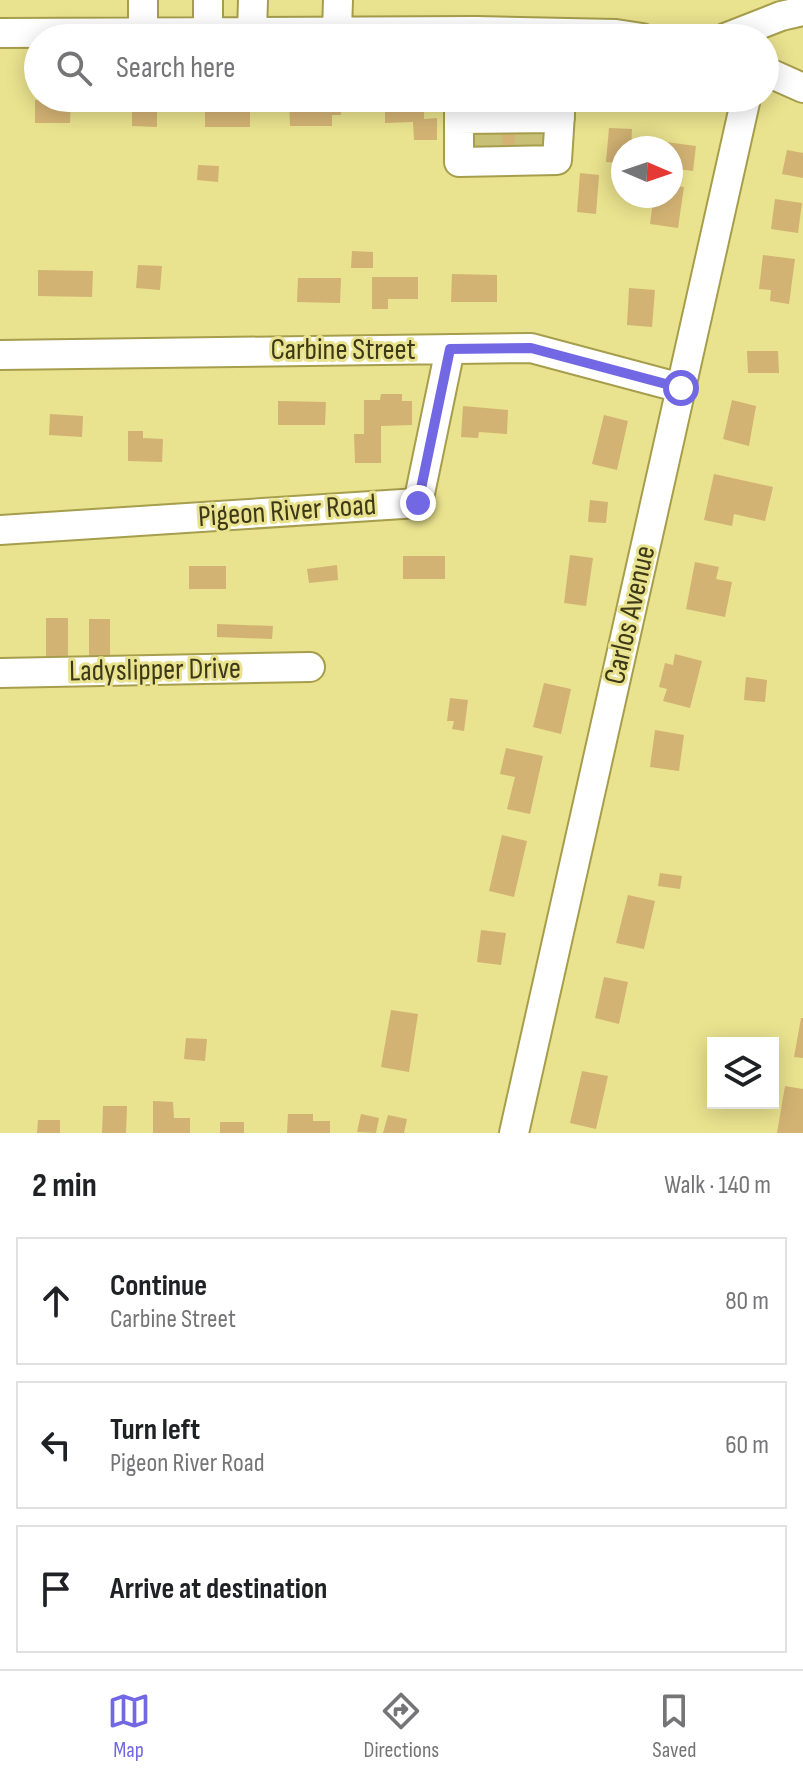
<!DOCTYPE html>
<html lang="en">
<head>
<meta charset="utf-8">
<style>
	:root { --surface:#fff; --page:#f6f6f6; --text:#202124; --muted:#757577; --line:#e0e0e0; --accent:#7368e3 }
	body { margin:0; font-family:"Sofia Sans Condensed",sans-serif; background:var(--page); color:var(--text) }
	.controls { position:absolute; right:24px; bottom:24px; display:grid; overflow:hidden; border-radius:0px; box-shadow:0 4px 20px #0003 }
	.controls button { width:72px; height:72px; display:grid; place-items:center; padding:0; border:0; border-bottom:2px solid var(--line); background:var(--surface); color:var(--text); font:40px sans-serif }
	.compass { position:absolute; left:611px; top:136px; width:72px; height:72px; border-radius:50%; background:var(--surface); box-shadow:0 4px 20px #0003; rotate:92deg }
	.stop { position:absolute; width:24px; height:24px; margin:-18px; border:6px solid #7368e3; border-radius:50%; background:#fff }
	.stop.end { background:#7368e3; border-color:#fff; box-shadow:0 2px 8px #0008 }
	.list { margin:0; padding:0; list-style:none }
	h2 { display:flex; justify-content:space-between; align-items:center; height:104px; margin:0; padding:0 32px; font-size:34px }
	h2 small { font-size:26px; font-weight:400; color:var(--muted) }
	.list li { display:grid; grid-template-columns:52px 1fr auto; gap:24px; align-items:center; box-sizing:border-box; height:128px; margin:0 16px 16px; padding:0 16px; border:2px solid var(--line); border-radius:0px }
	.list b { display:block; font-size:30px; white-space:nowrap }
	.list p { margin:0; font-size:26px; white-space:nowrap; color:var(--muted) }
	.list em { font-size:26px; font-style:normal; color:var(--muted) }
	.icon { flex:none; width:44px; height:44px; fill:none; stroke:currentColor; stroke-width:2; stroke-linecap:round; stroke-linejoin:round }
	.map { position:relative; flex:none; width:803px; height:1133px; overflow:hidden }
	.search { position:absolute; background:var(--surface); box-shadow:0 4px 20px #0003; left:24px; right:24px; top:24px; height:88px; display:flex; align-items:center; gap:20px; box-sizing:border-box; padding:0 28px; border-radius:44px; color:var(--muted); font-size:30px }
	.sheet { height:536px; background:var(--surface) }
	nav { display:flex; justify-content:space-around; align-items:center; box-sizing:border-box; height:112px; border-top:2px solid var(--line); background:var(--surface); font-size:22px; color:var(--muted) }
	nav a { display:grid; justify-items:center; gap:4px }
	nav .on { color:var(--accent) }
	.map>svg:first-child { display:block }
</style>
</head>
<body>
<div class="map">
<svg width="803" height="1133" viewBox="0 0 803 1133">
	<rect width="100%" height="100%" fill="#e9e28e"/>
	<path fill="#d3b374" d="M132,98h25v29l-25,-1z
		M205,98h45v29h-45z
		M289,98h51l1,17h-9v11h-42z
		M385,98h39v21l13,-1v22h-23l-1,-18 -28,1z
		M35,100h36l-1,23h-35z
		M475,126l72,1v21h-72z
		M609,128l23,1 -1,19h-8v15l-17,-1z
		M666,142l30,4 -3,25 -22,-3v-20h-6z
		M787,150l16,3v25l-21,-4z
		M198,165l21,1 -1,16 -21,-2z
		M580,173l19,2 -3,39 -19,-2z
		M671,185l13,2 -6,41 -28,-4 3,-23 7,1 1,-6h10z
		M775,199l27,4 -4,30 -27,-4z
		M352,251l21,1v16h-22z
		M763,255l32,4 -6,45 -19,-3 1,-11 -12,-1z
		M138,265l24,1 -2,24 -24,-2z
		M38,270l55,1 -1,26 -54,-1z
		M452,274l45,1v27h-46z
		M372,277h46v22h-30v10h-16z
		M298,278h43l-1,25 -43,-1z
		M629,288l26,2 -3,37 -25,-2z
		M747,351h31l1,22h-31z
		M381,394h21v7h10v24l-31,1v37h-26l-1,-29h10v-34h16z
		M732,400l24,6 -7,40 -26,-7z
		M278,401l48,1 -1,23h-47z
		M463,406l45,4 -1,24 -28,-2 -1,6 -17,-1z
		M50,414l33,2 -1,21 -33,-2z
		M604,415l24,6 -11,49 -25,-6z
		M128,431h15v7l20,1 -1,23 -34,-1z
		M714,474l59,13 -8,34 -31,-7 -2,12 -28,-6z
		M590,500l18,2 -2,21 -18,-1z
		M570,555l23,3 -7,48 -22,-3z
		M403,556h42v23h-42z
		M695,562l24,5 -3,12 16,3 -7,35 -39,-8z
		M337,565l1,15 -29,3 -2,-14z
		M189,566h37v23h-37z
		M46,618h22v38h-22z
		M89,619h21v37h-21z
		M217,624l56,2 -1,13 -55,-2z
		M675,654l27,7 -12,47 -27,-7 4,-12 -8,-2 6,-24 8,2z
		M746,677l21,3 -2,22 -21,-2z
		M544,683l27,6 -10,45 -28,-7z
		M450,698l18,2 -4,31 -12,-2 2,-8h-7z
		M655,730l29,5 -5,36 -29,-4z
		M506,748l37,8 -13,58 -23,-5 8,-32 -15,-3z
		M502,835l25,6 -13,56 -25,-6z
		M660,873l22,3 -2,13 -22,-3z
		M628,895l27,6 -11,48 -28,-6z
		M481,930l25,3 -5,32 -24,-3z
		M604,977l24,5 -9,42 -24,-6z
		M391,1010l27,4 -9,58 -28,-5z
		M801,1018h2v40l-9,-1z
		M186,1038l21,1 -2,22 -21,-2z
		M582,1071l26,5 -12,53 -26,-6z
		M785,1086l18,3v44h-26z
		M153,1101l20,1 1,16h16v15h-37z
		M103,1106h24l-1,27h-24z
		M288,1114h25v7h17v12h-43z
		M361,1114l18,4 -3,15 -19,-1z
		M388,1115l19,4 -3,14h-21z
		M38,1120h22v13h-23z
		M220,1122h24v11h-24z"/>
	<g fill="none" stroke-linecap="round" stroke-linejoin="round">
		<path stroke="#c7c076" stroke-width="28" stroke-dasharray="28 14" stroke-linecap="butt" d="M488,148v-21
			M528,148l1,-21"/>
		<g stroke="#a69e4c" stroke-width="32">
			<path id="minor" d="M143,0v32
				M208,0v32
				M252,31l1,-31
				M337,31l1,-31
				M0,33l476,-2 140,3 26,4
				M725,38l56,-22 22,-5
				M765,71l38,17
				M459,98v64l98,-2 4,-62
				M459,119l101,-1
				M0,355l531,-7 150,40
				M0,530l418,-27 32,-154
				M0,673l310,-6
				M514,1133l232,-1035"/>
		</g>
		<use href="#minor" stroke="#fff" stroke-width="28"/>
	</g>
	<g fill="none" stroke-linecap="round" stroke-linejoin="round">
		<path stroke="#7368e3" stroke-width="10" d="M418,503l32,-154 81,-1 150,40"/>
	</g>
	<g text-anchor="middle" dominant-baseline="central" stroke-width="6" stroke-linejoin="round" paint-order="stroke">
		<g font-size="30" fill="#3d3917" stroke="#e9e28e">
			<text x="343" y="350">Carbine Street</text>
			<text transform="translate(287 511) rotate(-4)">Pigeon River Road</text>
			<text transform="translate(630 615) rotate(-77)">Carlos Avenue</text>
			<text transform="translate(155 670) rotate(-1)">Ladyslipper Drive</text>
		</g>
	</g>
</svg>
<div class="controls">
<button><svg class="icon" aria-label="layers" viewBox="0 0 24 24"><path d="M12 4l9 5-9 5-9-5zM3 14l9 5 9-5"/></svg></button>
</div>
<svg class="compass" viewBox="-18 -18 36 36"><path d="M0-13l5 13h-10z" fill="#e53935"/><path d="M0 13l5-13h-10z" fill="#757577"/></svg>
<div class="stop" style="left:681px;top:388px"></div>
<div class="stop end" style="left:418px;top:503px"></div>
<div class="search"><svg class="icon" aria-label="search" viewBox="0 0 24 24"><circle cx="10" cy="10" r="6"/><path d="M15 15l6 6"/></svg>Search here</div>
</div>
<section class="sheet">
<h2>2 min<small>Walk · 140 m</small></h2>
<ul class="list">
<li><svg class="icon" aria-label="ahead" viewBox="0 0 24 24"><path d="M12 20V5M6 11l6-6 6 6"/></svg><div><b>Continue</b><p>Carbine Street</p></div><em>80 m</em></li>
<li><svg class="icon" aria-label="left" viewBox="0 0 24 24"><path d="M17 20v-9H6M10 6l-5 5 5 5"/></svg><div><b>Turn left</b><p>Pigeon River Road</p></div><em>60 m</em></li>
<li><svg class="icon" aria-label="arrive" viewBox="0 0 24 24"><path d="M6 21V4h12l-3 4 3 4H6"/></svg><div><b>Arrive at destination</b></div></li>
</ul>
</section>
<nav>
<a class="on"><svg class="icon" aria-label="map" viewBox="0 0 24 24"><path d="M3 6l6-2 6 2 6-2v14l-6 2-6-2-6 2zM9 4v14M15 6v14"/></svg>Map</a>
<a><svg class="icon" aria-label="directions" viewBox="0 0 24 24"><path d="M12 3l9 9-9 9-9-9zM9 14v-3h6M13 9l2 2-2 2"/></svg>Directions</a>
<a><svg class="icon" aria-label="saved" viewBox="0 0 24 24"><path d="M7 4h10v16l-5-4-5 4z"/></svg>Saved</a>
</nav>
</body>
</html>
